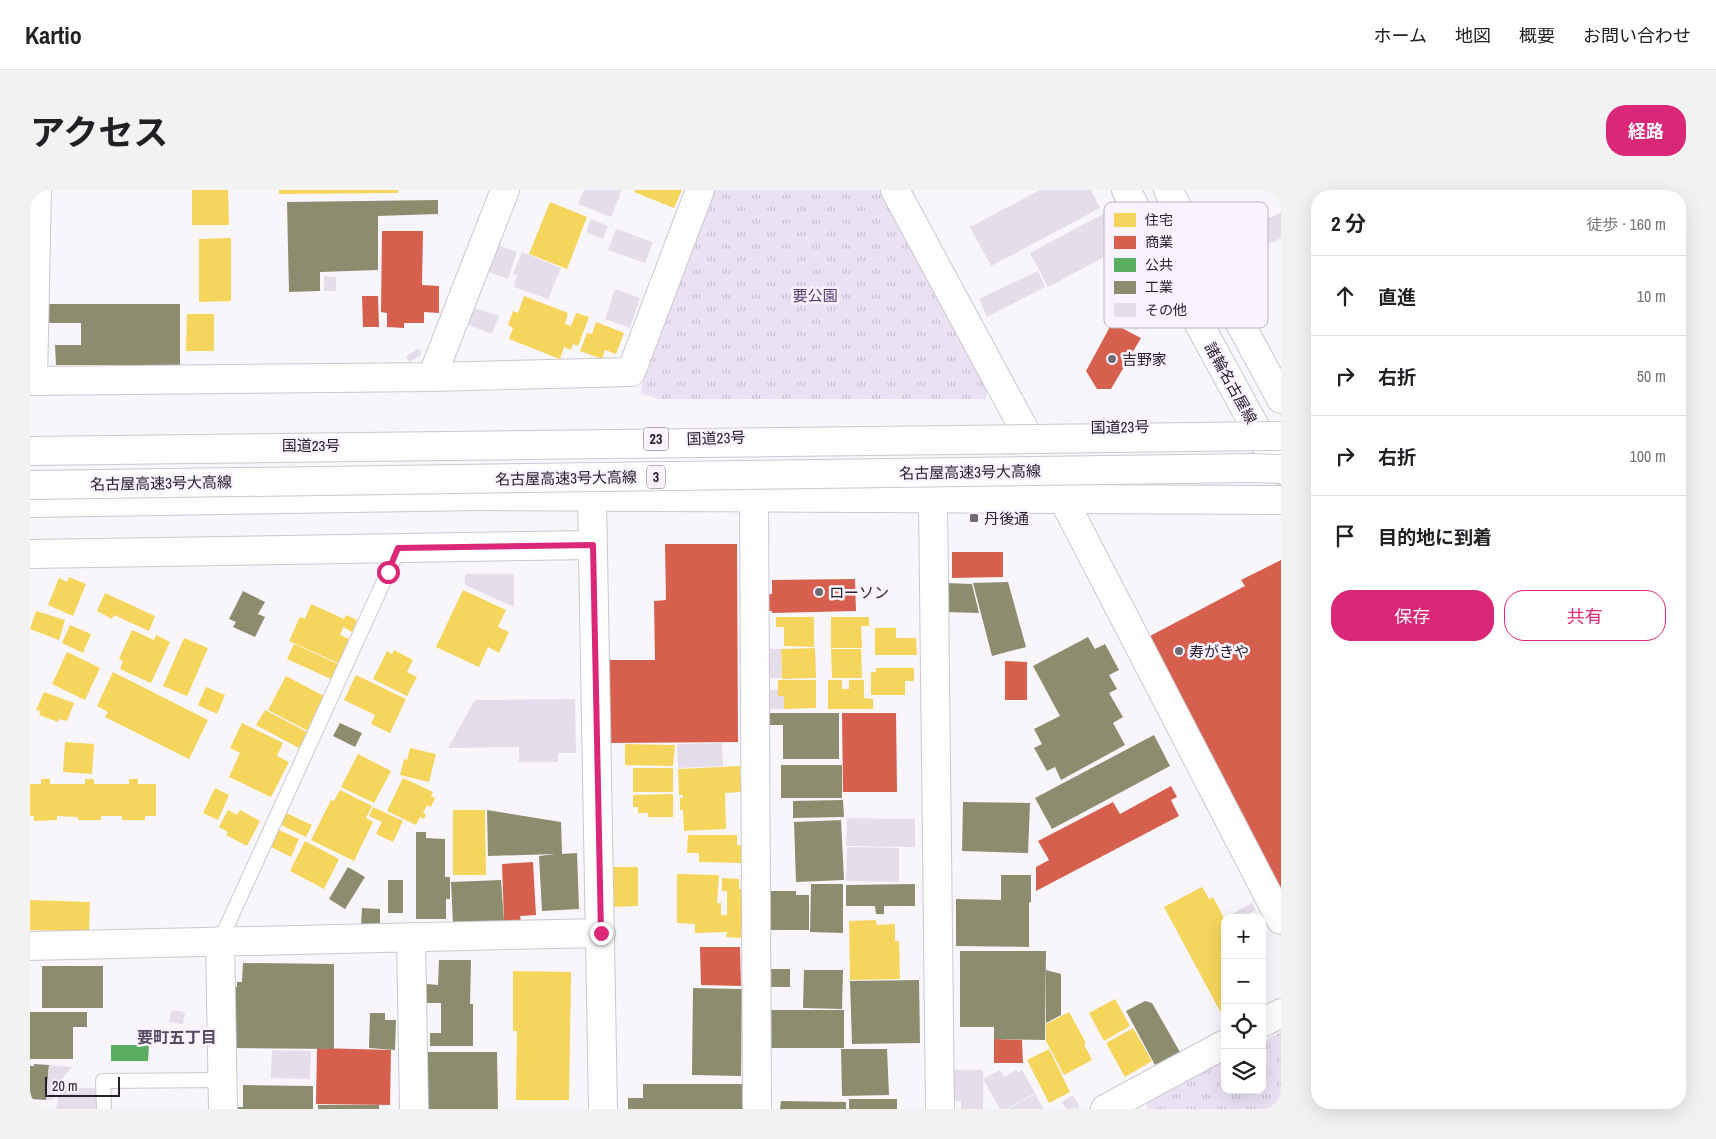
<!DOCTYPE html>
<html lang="ja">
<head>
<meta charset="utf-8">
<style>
	:root { --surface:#fff; --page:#f2f2f2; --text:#202124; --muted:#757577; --line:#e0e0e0; --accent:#db2777 }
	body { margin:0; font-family:"Archivo Narrow","Noto Sans JP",sans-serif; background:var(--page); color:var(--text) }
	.controls { position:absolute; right:15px; bottom:15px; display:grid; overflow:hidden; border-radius:10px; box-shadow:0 5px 20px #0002 }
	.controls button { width:45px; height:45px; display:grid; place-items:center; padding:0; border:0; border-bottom:1px solid var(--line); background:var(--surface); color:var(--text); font:25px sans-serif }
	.scale { position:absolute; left:15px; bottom:12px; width:75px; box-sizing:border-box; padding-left:5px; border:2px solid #25202a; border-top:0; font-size:14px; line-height:18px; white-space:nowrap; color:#25202a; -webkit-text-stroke:4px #f8f3fe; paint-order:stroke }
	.stop { position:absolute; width:15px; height:15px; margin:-11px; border:4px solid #db2777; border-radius:50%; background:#fff }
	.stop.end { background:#db2777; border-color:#fff; box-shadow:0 1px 5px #0008 }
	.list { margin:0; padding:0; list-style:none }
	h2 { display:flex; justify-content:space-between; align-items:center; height:65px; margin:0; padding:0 20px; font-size:21px }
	h2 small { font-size:16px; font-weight:400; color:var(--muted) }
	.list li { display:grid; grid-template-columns:32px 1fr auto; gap:15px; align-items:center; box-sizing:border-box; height:80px; padding:0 20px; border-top:1px solid var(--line) }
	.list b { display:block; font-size:19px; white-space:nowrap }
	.list em { font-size:16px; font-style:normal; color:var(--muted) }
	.actions { display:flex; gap:10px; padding:15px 20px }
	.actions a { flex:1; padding:11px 0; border:1px solid var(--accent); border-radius:20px; text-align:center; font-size:18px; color:var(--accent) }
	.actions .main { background:var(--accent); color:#fff }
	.icon { flex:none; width:28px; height:28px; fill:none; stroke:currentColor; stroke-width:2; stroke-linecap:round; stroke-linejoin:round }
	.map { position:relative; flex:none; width:1251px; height:919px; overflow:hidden; border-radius:20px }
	header { display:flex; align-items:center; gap:30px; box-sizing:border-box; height:70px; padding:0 25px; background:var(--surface); border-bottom:1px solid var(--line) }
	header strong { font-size:24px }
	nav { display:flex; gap:28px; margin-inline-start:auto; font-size:18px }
	.intro { display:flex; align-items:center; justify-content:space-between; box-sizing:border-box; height:120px; padding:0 30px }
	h1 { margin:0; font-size:35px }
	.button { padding:12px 22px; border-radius:20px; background:var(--accent); color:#fff; font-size:18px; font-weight:700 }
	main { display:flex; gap:30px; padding:0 30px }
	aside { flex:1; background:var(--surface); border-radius:20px; box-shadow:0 5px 20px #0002 }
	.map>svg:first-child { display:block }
</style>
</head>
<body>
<header>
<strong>Kartio</strong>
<nav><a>ホーム</a><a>地図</a><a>概要</a><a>お問い合わせ</a></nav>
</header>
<div class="intro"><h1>アクセス</h1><a class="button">経路</a></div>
<main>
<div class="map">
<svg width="1251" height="919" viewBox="0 0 1251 919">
	<defs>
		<pattern id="park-tufts" width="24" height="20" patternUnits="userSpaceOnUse" patternTransform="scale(1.25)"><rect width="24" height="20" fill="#eae1f3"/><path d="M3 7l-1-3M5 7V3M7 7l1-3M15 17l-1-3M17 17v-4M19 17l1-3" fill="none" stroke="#c9c1d0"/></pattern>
	</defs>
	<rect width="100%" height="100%" fill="#f8f6fb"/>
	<path fill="url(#park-tufts)" d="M682,0h173l104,192 -3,17h-328l-17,-6 1,-16z
		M1251,842v77h-133l-3,-7 80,-41v29h37v-48z"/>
	<path fill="#f6d55c" d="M162,0h36l1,35h-37z
		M249,0h119v3l-119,1z
		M605,0h47l-8,18 -40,-16z
		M520,12l37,15 -20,52 -38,-15z
		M201,48v63l-32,1v-63z
		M494,106l44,17 -3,11 6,2 5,-13 13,4 -11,29 -5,-2 -2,6 -7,-3 -4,12 -51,-20 4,-11 -5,-3 5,-14 5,2z
		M157,124h27v37h-28z
		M566,132l28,11 -8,21 -11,-4 -3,9 -22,-8 7,-18 5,1z
		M39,387l17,7 -13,32 -25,-11 11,-27 8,4z
		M433,400l43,20 -8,17 11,5 -10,21 -11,-6 -9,20 -43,-20z
		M75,403l50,23 -6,15 -35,-16 -2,4 -15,-8z
		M281,414l33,15 2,-4 11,5 -5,12 -9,-5 -3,8 9,4 -11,24 -49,-22 11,-24 5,2z
		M6,421l29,9 -6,20 -29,-11z
		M746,427h38v30l-30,-1v-19h-8z
		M801,427h38v9h-8l1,22h-31z
		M40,435l21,9 -8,19 -21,-10z
		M845,438h21v10h20l1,17h-42z
		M102,440l22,10 2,-5 14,7 -19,41 -31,-14 3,-8 -4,-2z
		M154,448l24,10 -21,48 -24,-10z
		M264,454l44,20 -7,15 -44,-20z
		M785,458l1,30 -34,1 -1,-30z
		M801,459h30l1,29h-30z
		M364,460l19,10 -6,12 10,5 -10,19 -34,-17 14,-28 5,3z
		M37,462l33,16 -15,32 -33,-16z
		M846,478h38v13h-9v14h-34v-23h5z
		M83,482l95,48 -19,39 -84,-42 3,-5 -11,-6z
		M326,485l50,24 -16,34 -19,-9 4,-9 -31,-15z
		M256,486l38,20 -10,19 2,1 -8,15 -40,-21z
		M748,490h38v28l-32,1v-13h-6z
		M798,490h14v9h7v-9h15v18l9,1v10h-45z
		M176,497l19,8 -8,19 -19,-9z
		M14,502l30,11 -7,18 -7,-2 -2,3 -19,-7 2,-4 -5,-1z
		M235,520l42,22 -8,16 -43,-23z
		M212,533l41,20 -6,13 12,6 -18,35 -42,-20 11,-24 -10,-5z
		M35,552l29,2 -2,30 -29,-2z
		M595,554l50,1 -2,21 -48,-1z
		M380,558l26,6 -7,28 -29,-7 4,-16 3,1z
		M328,564l33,17 -17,32 -33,-16z
		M710,576l1,26 -16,1 1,36 -42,2 -1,-21h-3v-12h3v-3h-4l-1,-26z
		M603,578h40v24h-40z
		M373,588l30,14 -2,4 4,2 -4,9 -4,-2 -4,8 3,1 -2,5 -4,-2 -4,8 -29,-14z
		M11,589h9v5h35v-5h9v5h35v-5h9v5h18v32h-11v4h-23v-4h-21v4h-23v-3l-21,-1v4l-23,1v-5h-4v-32h11z
		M185,598l14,7 -11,25 -15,-7z
		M310,600l32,16 -6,12 7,4 -19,39 -43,-21 20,-40 3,1z
		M643,604v23h-25v-4h-10v-6h-5v-12z
		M343,617l30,14 -10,21 -17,-8 6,-12 -13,-6z
		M198,620l9,5 3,-5 20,11 -13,25 -21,-11 2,-3 -9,-5z
		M423,620h32l1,65h-33z
		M254,622l28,13 -6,12 -27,-13z
		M247,639l22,10 -8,18 -22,-11z
		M658,645h49v10h4v18l-42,-1v-9h-12z
		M275,651l34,18 -15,30 -34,-18z
		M583,677h25v39l-25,1z
		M647,684l42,1 -2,28h4v12h6v-24h-5v-13l17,1v10h3l-1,49 -15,-1 1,-5 -32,1v-9l-18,-1z
		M1172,697l7,12 4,-2 12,23v91l-4,2 -57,-106z
		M0,710l60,2 -1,30 -59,-2z
		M846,730l1,5 18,-1v17h4l1,38 -50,1 -1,-59z
		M483,781l58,1 -2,128h-53l1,-69h-4z
		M1085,809l15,27 -26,15 -15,-28z
		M1039,822l17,31 -2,1 8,16 -28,15 -18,-34v-17z
		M1103,838l19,33 -27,16 -19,-34z
		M1019,859l21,43 -21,11 -22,-43z"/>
	<path fill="#d6604d" d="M352,41h41l-1,54 17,1v27l-15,-1v11h-20v5l-17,-1v-14l-6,-1z
		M332,106h16l1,31h-16z
		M1082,133l29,15 -30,51h-14l-11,-18z
		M635,354h72l1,198 -130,1v-83h47l-1,-59 12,-1z
		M922,362h51v25l-51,1z
		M1251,370v329l-131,-253 95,-50 -4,-6z
		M825,389l1,32 -84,2v-2h-7v-17h7v-14z
		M975,471l22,1v38h-22z
		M812,523h54l1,79h-54z
		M1141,596l6,11 -6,3 8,16 -143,75v-24l13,-7 -11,-19 75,-39 7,12z
		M503,672l3,53 -16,1 1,5 -17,1 -2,-58z
		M670,757h40l1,39 -40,-1z
		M964,849l28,1 1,23h-29z
		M287,858l74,2 -1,55 -74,-1z"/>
	<path fill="#5aae61" d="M81,855h38l-1,16h-37z"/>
	<path fill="#8c8c6e" d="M408,10v14l-60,2v54l-58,2v19l-31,1 -2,-90z
		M15,114h135v61h-124l-1,-20h26v-22h-37z
		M978,392l18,65 -34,9 -19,-73z
		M915,393l27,1 7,29 -35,-1z
		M213,401l22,11 -7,12 7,3 -10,20 -22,-10 3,-5 -7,-3z
		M1058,447l7,12 10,-5 14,26 -10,5 8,14 -8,4 14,24 -10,6 12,22 -64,35 -6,-13 -8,4 -13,-23 8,-4 -8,-15 26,-13 -27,-50z
		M735,523h74v46h-56v-34h-17z
		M310,533l22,10 -7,14 -22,-11z
		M1124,545l16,31 -118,63 -17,-31z
		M751,575h61v33h-61z
		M813,610l1,17 -51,1v-17z
		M933,612l67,1 -2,50 -66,-2z
		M457,620l74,12 1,32 15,-1 2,56 -37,2 -3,-55 16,-2 -67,2z
		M811,630l3,60 -48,2 -2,-60z
		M386,642h10v6l19,1v38h5v22h-4v20h-30z
		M318,677l17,10 -20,32 -16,-10z
		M971,685h30v27l-2,1v44l-73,-1v-47l45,1z
		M358,690h15v33h-15z
		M471,690l3,41 -51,3 -2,-42z
		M781,694h32v49l-33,-1z
		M885,694v22h-31v8h-8l-1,-8h-29v-21z
		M740,701h26v4h13v35h-40z
		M332,718l18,1v17h-19z
		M930,761h86l-1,89 -51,-1v-12h-34z
		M409,770h32l-1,44h3v42h-43v-13h11v-30h-15l1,-19 11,1z
		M213,773l91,1v85l-101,-1v-61h4v-5h5z
		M12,776h61v42h-61z
		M741,779h19v18h-19z
		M774,780h39l-1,39 -39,-1z
		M1016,780l15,4v41l-15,8z
		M889,790l1,63 -68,1 -2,-63z
		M663,798l49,1 -1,87 -49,-1z
		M1115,811l7,2 28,49 -25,13 -29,-54z
		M741,820h73v38h-73z
		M0,822h57v15h-14v32h-43z
		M340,823h15v7h11l-1,30 -26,-2z
		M811,859h46l2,46 -47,1z
		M396,862h71l1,57h-72z
		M4,874l15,1 -3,35 -16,-1v-33h4z
		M613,894h102v25h-117v-11h15z
		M213,895l70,1v23h-79v-2h9z
		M819,909h48v10h-48z
		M751,911l65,1v7h-66z
		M0,915l8,1v3h-8z
		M288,915h61v4h-61z"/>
	<path fill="#e3dee9" d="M554,0h38l-11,27 -33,-13z
		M1010,0h51l9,18 -109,58 -21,-39z
		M1251,22v26l-36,18 -16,-31 19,-10 6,11z
		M1075,23l18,34 -75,40 -18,-34z
		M561,29l17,7 -5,13 -17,-7z
		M586,39l37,13 -8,21 -37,-13z
		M468,55l19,7 -9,27 -19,-7z
		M492,62l39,16 -13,31 -34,-12 3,-12 -4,-1z
		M1008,81l7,16 -58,30 -8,-18z
		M294,86l12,1v14h-12z
		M585,99l25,9 -10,30 -25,-9z
		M442,117l27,9 -7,18 -26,-10z
		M1096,119l17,9 -7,12 -6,-4 -1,3 -11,-5z
		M388,158l4,6 -12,8 -4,-5z
		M435,384h49v33l-49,-22z
		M736,459h15l1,29h-16z
		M735,500h13v6h6v13h-19z
		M545,509l1,54h-18v9h-39v-15l-71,1 27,-48z
		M692,553l1,23 -45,2 -1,-24z
		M817,628l68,1v28l-69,-1z
		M817,657l52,1v34l-53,-1z
		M1222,713l4,7 -15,8h-12l-1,-2z
		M1227,723l3,5h-12z
		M141,820l14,2 -2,12 -14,-2z
		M242,860l39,1 -1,28 -39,-1z
		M19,875l23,2 -13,16 -7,17h-6z
		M1240,875l5,9 -13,7v-12z
		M923,880h30v39h-22v-8h-13z
		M970,880l4,7 12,-7 2,3 4,-3 13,23 -29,16h-6l-17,-30z
		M30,898h37v21h-41z
		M1005,904l9,15h-36z
		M1043,905l7,13 -14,1 -4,-7z"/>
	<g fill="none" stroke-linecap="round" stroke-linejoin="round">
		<g stroke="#cbc8d0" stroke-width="16">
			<path id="lane" d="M190,751l179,-393
				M74,919l-1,-28 120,-1"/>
		</g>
		<g stroke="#cbc8d0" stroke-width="30">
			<path id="street" d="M865,0l129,239
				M402,187l73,-187
				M0,191l402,-4 199,-5 69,-182
				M3,191l4,-191
				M562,307l11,612
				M724,307l3,612
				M903,308l7,611
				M1033,309l218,421
				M0,364l563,-9
				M381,747l3,172
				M190,751l3,168
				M0,756l571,-13
				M1232,833l19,-10
				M1075,919l120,-65"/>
		</g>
		<g stroke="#cbc8d0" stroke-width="30">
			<path id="primary" d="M1096,0l127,233 28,47
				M1138,0l113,209"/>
		</g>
		<g stroke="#cbc8d0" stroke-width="30">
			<path id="highway" d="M0,313l451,-7 800,4"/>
		</g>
		<use href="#lane" stroke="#fefefe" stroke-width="14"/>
		<use href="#street" stroke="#fefefe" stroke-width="28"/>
		<use href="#primary" stroke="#fefefe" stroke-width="28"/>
		<use href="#highway" stroke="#fefefe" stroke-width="28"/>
		<g stroke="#cbc8d0" stroke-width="30" stroke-linecap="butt">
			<path id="highway-bridge" d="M0,261l1251,-15
				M0,295l1223,-17 28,1"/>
		</g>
		<use href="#highway-bridge" stroke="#fefefe" stroke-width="28"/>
	</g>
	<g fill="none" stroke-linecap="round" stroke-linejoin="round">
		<path stroke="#db2777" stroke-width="6" d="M358,382l10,-24 195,-3 8,388"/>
	</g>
	<g fill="#6f6b73" stroke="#f8f3fe" stroke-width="2">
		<circle cx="1082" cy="169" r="5"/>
		<rect x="939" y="323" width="10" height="10" rx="2.5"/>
		<circle cx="789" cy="402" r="5"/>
		<circle cx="1149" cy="461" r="5"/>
	</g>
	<g text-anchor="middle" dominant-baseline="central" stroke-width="5" stroke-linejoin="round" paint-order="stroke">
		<g fill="#f8f3fe" stroke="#645f6a" stroke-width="1">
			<rect x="613.5" y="237.5" width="25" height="23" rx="4"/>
			<rect x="617" y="275.5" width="18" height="23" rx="4"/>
		</g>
		<g font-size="14" font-weight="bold" fill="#25202a">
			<text x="626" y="249">23</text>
			<text x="626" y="287">3</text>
		</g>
		<g font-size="15" fill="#55366d" stroke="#f8f3fe">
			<text x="785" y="105">要公園</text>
		</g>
		<g font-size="15" fill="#25202a" stroke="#f8f3fe" text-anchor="start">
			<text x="1092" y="169">吉野家</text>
			<text x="954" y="328">丹後通</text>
			<text x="799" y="402">ローソン</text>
			<text x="1159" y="461">寿がきや</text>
		</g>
		<g font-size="15" fill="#25202a" stroke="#f8f3fe">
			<text transform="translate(1201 193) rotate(61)">諸輪名古屋線</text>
			<text transform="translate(1090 237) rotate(-1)">国道23号</text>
			<text transform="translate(686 248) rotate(-2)">国道23号</text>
			<text x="281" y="255">国道23号</text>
			<text transform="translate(940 282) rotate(-1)">名古屋高速3号大高線</text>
			<text transform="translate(536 288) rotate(-1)">名古屋高速3号大高線</text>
			<text transform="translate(131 293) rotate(-1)">名古屋高速3号大高線</text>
		</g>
		<g font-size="16" font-weight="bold" fill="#574b61" stroke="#f8f3fe">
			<text x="147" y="847">要町五丁目</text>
		</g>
	</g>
	<rect x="1074" y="12" width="164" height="126" rx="8" fill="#f8f3fe" stroke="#b9b4be" stroke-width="1"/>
	<rect x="1084" y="23" width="22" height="14" fill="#f6d55c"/>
	<rect x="1084" y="46" width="22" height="13" fill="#d6604d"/>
	<rect x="1084" y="68" width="22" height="14" fill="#5aae61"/>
	<rect x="1084" y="91" width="22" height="13" fill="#8c8c6e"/>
	<rect x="1084" y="113" width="22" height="14" fill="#e3dee9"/>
	<g font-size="14" fill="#25202a">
		<text x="1115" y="35">住宅</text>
		<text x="1115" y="57">商業</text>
		<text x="1115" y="80">公共</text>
		<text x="1115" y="102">工業</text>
		<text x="1115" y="125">その他</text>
	</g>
</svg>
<div class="controls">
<button>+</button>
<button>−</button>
<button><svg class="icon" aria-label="locate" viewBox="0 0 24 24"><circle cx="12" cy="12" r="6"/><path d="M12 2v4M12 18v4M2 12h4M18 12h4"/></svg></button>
<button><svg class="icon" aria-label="layers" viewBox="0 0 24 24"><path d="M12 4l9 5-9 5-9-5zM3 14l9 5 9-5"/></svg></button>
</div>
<div class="scale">20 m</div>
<div class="stop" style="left:358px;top:382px"></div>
<div class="stop end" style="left:571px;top:743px"></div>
</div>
<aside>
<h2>2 分<small>徒歩 · 160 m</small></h2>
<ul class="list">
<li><svg class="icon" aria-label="ahead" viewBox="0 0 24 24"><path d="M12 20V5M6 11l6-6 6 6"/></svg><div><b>直進</b></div><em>10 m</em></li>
<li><svg class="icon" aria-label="right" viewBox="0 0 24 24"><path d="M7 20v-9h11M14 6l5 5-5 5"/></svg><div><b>右折</b></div><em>50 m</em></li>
<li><svg class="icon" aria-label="right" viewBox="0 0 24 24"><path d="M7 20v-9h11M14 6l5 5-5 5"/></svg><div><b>右折</b></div><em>100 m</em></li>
<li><svg class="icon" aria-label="arrive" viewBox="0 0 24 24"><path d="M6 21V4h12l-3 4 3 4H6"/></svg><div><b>目的地に到着</b></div></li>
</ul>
<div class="actions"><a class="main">保存</a><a>共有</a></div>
</aside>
</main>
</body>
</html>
